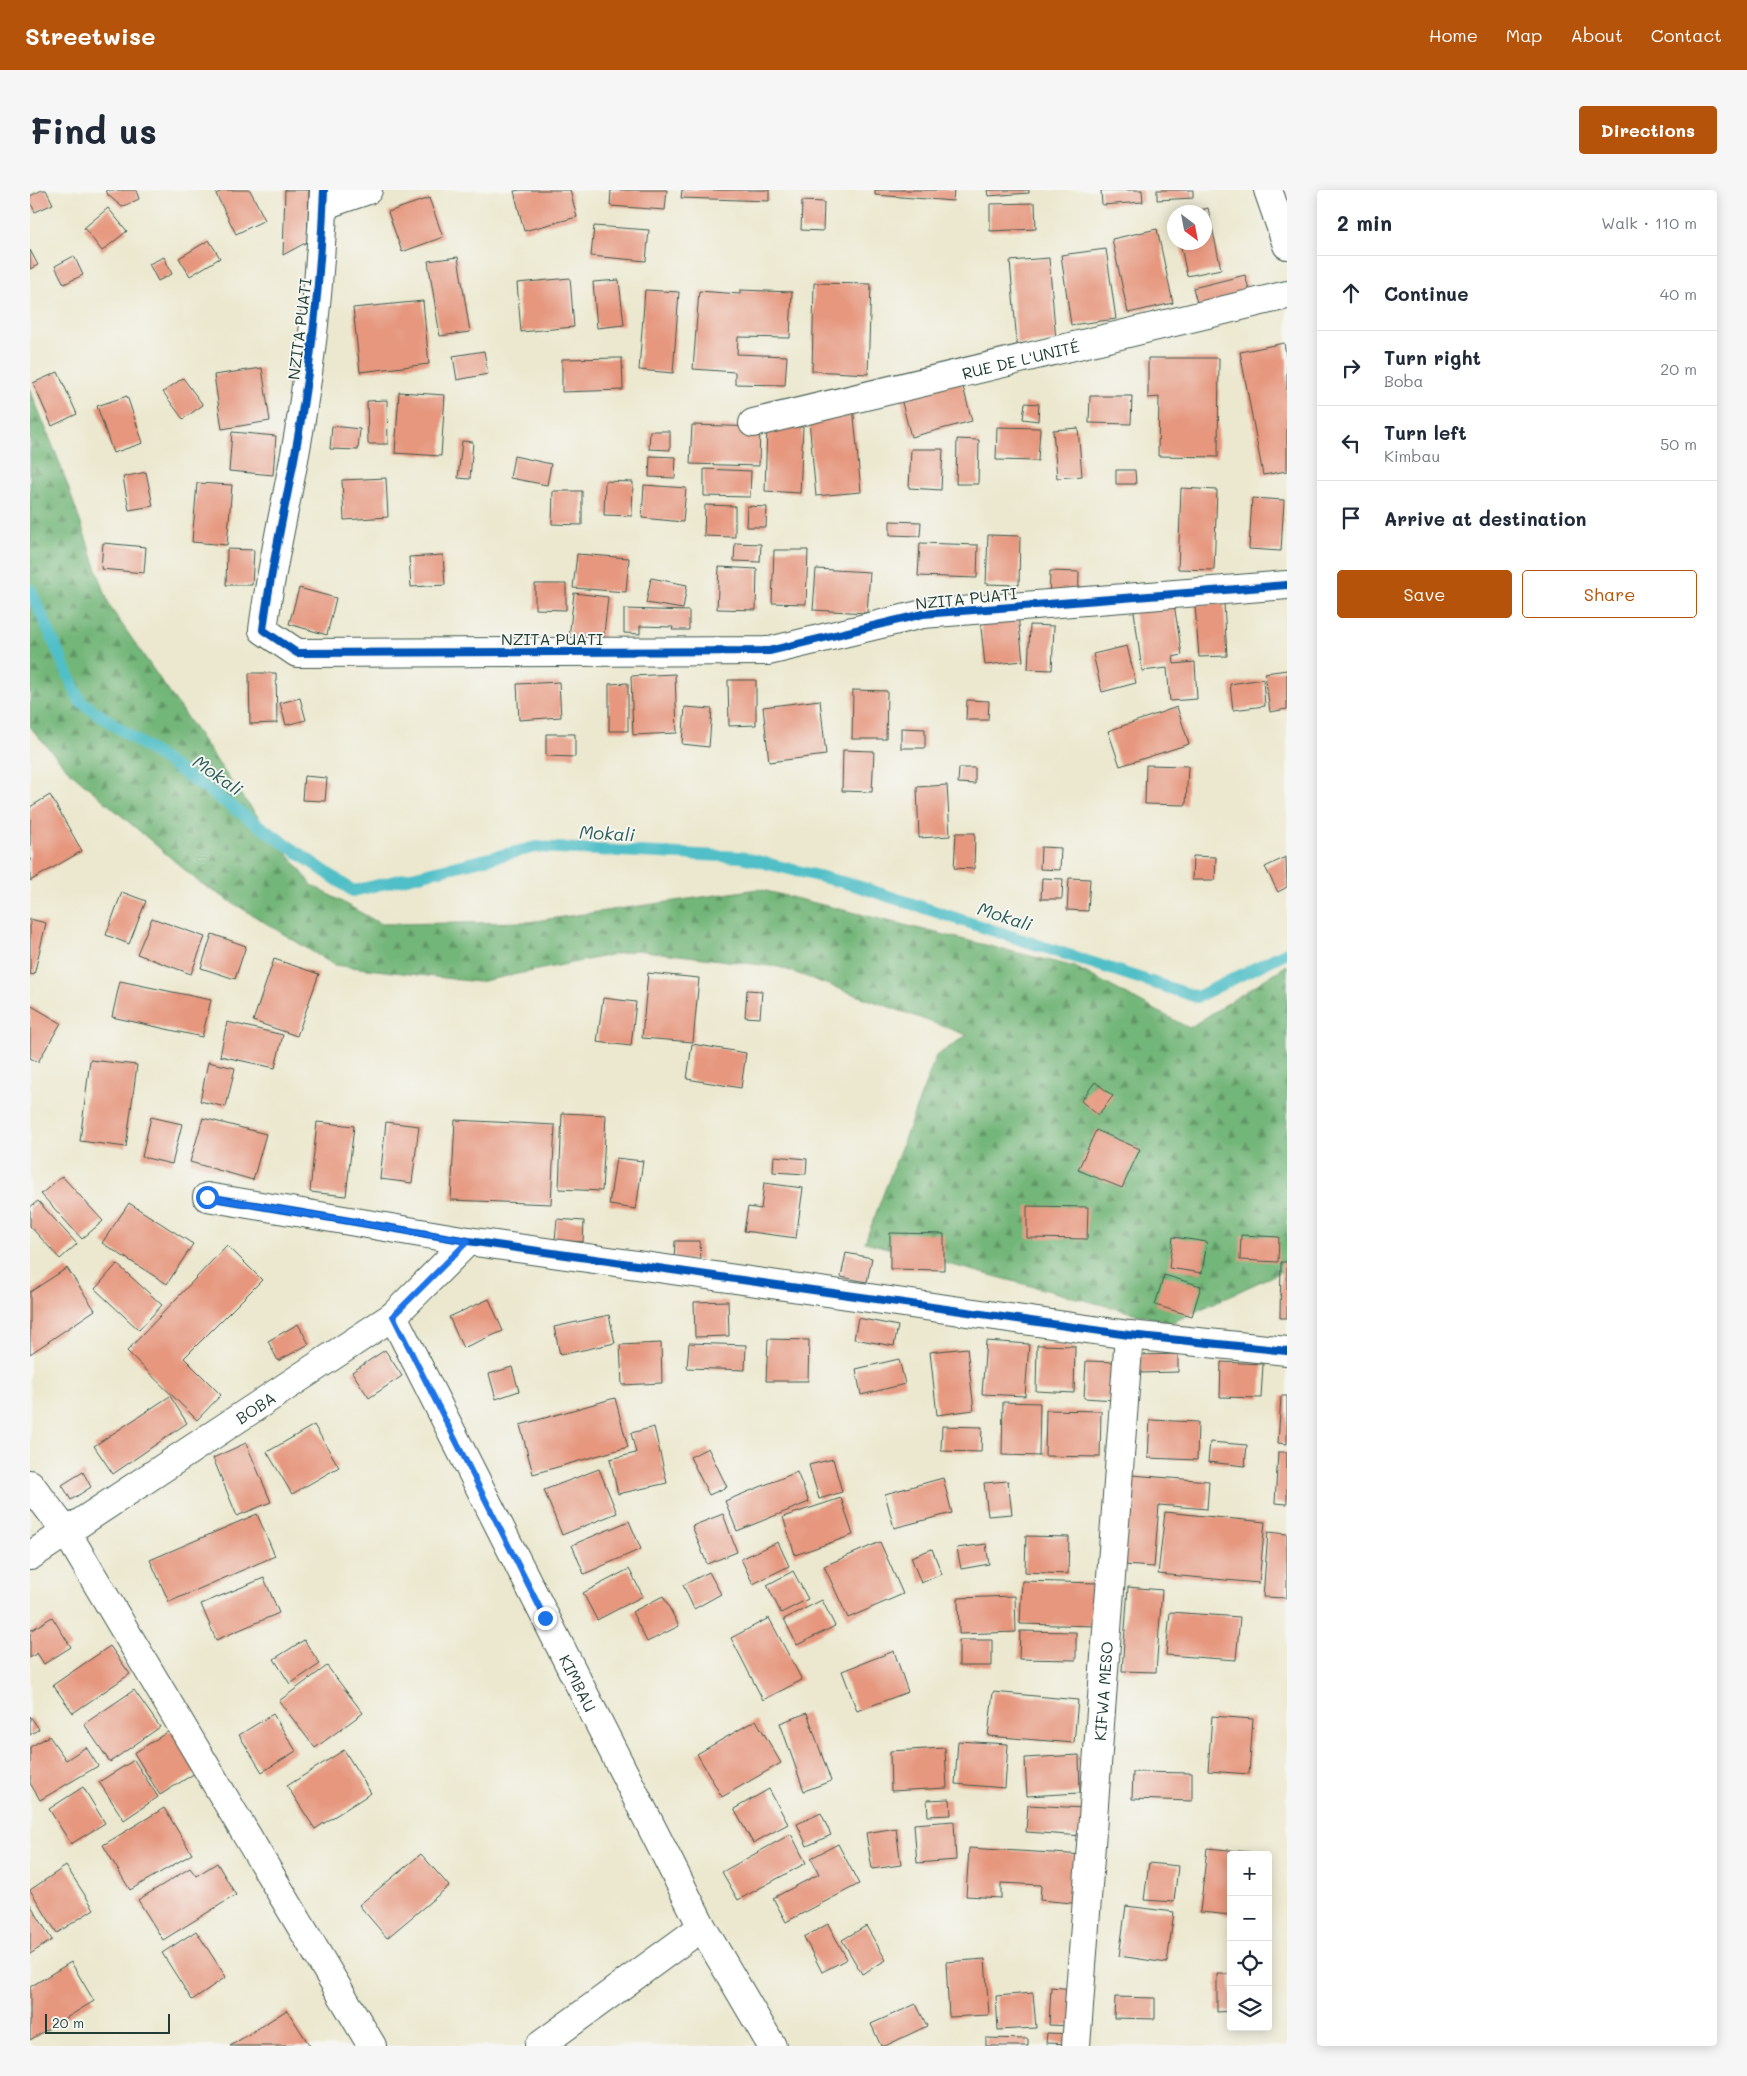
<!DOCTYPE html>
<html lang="en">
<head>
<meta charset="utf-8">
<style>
	:root { --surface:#fff; --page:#f6f6f7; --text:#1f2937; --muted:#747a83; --line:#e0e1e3; --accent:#b45309 }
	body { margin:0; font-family:Mali,sans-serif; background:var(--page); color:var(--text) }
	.controls { position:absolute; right:15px; bottom:15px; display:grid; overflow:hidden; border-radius:5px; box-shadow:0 2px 12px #0003 }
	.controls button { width:45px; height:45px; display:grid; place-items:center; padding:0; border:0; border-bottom:1px solid var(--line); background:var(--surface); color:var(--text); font:25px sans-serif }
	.compass { position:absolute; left:1137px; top:15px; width:45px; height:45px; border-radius:50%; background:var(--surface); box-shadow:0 2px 12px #0003; rotate:148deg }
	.scale { position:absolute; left:15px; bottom:12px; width:125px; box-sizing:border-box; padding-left:5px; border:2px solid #1f3d34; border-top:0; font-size:14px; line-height:18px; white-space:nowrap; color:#1f3d34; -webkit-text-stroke:4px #f6f6f2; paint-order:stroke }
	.stop { position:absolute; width:15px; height:15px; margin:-11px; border:4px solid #1a73e8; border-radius:50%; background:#fff }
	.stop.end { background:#1a73e8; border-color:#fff; box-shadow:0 1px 5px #0008 }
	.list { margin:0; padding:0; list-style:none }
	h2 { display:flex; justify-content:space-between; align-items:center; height:65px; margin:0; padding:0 20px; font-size:21px }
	h2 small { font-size:16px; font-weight:400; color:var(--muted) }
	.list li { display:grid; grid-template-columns:32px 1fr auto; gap:15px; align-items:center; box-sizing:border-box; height:75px; padding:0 20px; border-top:1px solid var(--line) }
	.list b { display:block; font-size:19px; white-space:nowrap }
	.list p { margin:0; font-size:16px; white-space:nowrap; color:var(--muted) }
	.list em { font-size:16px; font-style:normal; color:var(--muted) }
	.actions { display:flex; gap:10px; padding:15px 20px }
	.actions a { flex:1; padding:11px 0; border:1px solid var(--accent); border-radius:5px; text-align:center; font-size:18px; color:var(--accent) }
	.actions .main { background:var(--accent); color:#fff }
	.icon { flex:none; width:28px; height:28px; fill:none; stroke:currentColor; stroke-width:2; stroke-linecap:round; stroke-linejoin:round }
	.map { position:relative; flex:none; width:1257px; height:1856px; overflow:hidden; border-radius:5px }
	header { display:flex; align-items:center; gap:30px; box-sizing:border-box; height:70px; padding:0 25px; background:var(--accent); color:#fff }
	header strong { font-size:24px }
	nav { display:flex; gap:28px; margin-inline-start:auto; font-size:18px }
	.intro { display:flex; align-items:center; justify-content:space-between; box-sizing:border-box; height:120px; padding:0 30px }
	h1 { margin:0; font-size:35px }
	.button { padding:12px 22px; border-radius:5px; background:var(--accent); color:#fff; font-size:18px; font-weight:700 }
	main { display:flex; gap:30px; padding:0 30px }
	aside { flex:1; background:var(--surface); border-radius:5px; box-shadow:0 2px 12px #0003 }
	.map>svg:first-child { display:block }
</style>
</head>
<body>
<header>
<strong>Streetwise</strong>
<nav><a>Home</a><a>Map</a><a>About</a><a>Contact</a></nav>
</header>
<div class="intro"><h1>Find us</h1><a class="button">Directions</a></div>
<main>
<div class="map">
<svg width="1257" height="1856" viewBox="0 0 1257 1856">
	<defs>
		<pattern id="forest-firs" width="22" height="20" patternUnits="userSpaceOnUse" patternTransform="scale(1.25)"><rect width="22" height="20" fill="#73b679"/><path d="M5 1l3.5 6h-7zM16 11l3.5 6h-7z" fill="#5e9564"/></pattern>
	</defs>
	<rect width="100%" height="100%" fill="#f6f6f2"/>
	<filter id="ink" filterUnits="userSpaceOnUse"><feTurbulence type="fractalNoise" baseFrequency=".02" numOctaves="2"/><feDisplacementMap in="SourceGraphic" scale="10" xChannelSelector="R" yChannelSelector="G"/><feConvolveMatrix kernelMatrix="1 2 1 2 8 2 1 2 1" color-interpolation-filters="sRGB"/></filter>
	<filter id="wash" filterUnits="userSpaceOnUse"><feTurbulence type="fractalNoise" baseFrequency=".0096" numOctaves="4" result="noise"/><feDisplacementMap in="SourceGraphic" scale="20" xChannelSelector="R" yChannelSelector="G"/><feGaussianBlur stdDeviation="1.12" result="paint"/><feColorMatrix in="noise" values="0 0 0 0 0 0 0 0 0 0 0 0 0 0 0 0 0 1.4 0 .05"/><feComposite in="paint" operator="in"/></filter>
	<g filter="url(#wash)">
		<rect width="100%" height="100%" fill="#ece8cf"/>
		<path fill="url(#forest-firs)" stroke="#497a56" d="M0,199l30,75 50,143 127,183 75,95 69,39 147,-2 230,-33 317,78 114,61 98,-63v304l-116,54 -306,-81 71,-186 31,-21 -188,-68 -143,-17 -158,32 -144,-17 -135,-83 -131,-112 -38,-43z"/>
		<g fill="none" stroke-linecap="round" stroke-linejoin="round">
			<path stroke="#51bfc7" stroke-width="12" d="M0,399l50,112 273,190 183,-44 205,10 113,28 343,112 90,-45"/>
		</g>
		<g id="blocks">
			<path fill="#e6977e" d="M12,0h4l7,14 -18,8 -5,-10v-6z
				M76,0h30l3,9 -17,8 -14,-12z
				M194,0h26l15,30 -29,14 -20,-40z
				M255,0h24l-2,52 -24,13z
				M490,0h50l7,27 -53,14 -10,-40z
				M581,0h56l-2,20 -55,-4z
				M652,0h87v11l-88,-3z
				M845,0h79l-1,11 -78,-6z
				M957,0h42v3l-41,3z
				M1071,0h41l1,12 -41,3z
				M1127,0h36v8l-36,2z
				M399,8l14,39 -41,15 -14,-40z
				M772,11l22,1 -1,29 -22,-1z
				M1005,13l1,26 -46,2v-27z
				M78,18l19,23 -25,20 -18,-23z
				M1178,18l13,61 -34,7 -7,-34h24v-30h-10z
				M564,36l55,4 -3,31 -55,-5z
				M1127,39l16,74 -45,10 -16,-74z
				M179,50l11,18 -30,18 -11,-18z
				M1076,59l10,70 -45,6 -10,-70z
				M0,60l8,15 -8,4z
				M44,66l9,19 -19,9 -9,-18z
				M134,67l8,17 -14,7 -9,-17z
				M428,67l12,75 -30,4 -12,-75z
				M1019,68l7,82 -39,4 -7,-83z
				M1215,85l6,22 -52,13 -6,-22z
				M540,88l4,49 -53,5 -4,-49z
				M589,90l5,45 -27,3 -4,-46z
				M784,93l57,1 -3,90 -56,-3z
				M615,100l34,2 -6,81 -34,-3z
				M710,100l52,2 -2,46 -52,-1 -1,17 50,2 -2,29 -50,-1v-12l-42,-3 6,-78 41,3z
				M393,111l6,63 -69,8 -7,-64z
				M1254,153l3,18v110l-24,4 -23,-123z
				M454,161l4,23 -31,6 -4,-24z
				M592,168l1,32 -61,2v-33z
				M1118,168h71l-1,99 -60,-1 1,-59 -11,1z
				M232,178l8,53 -48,8 -8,-54z
				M28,182l19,42 -25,12 -19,-43z
				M153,188l20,27 -20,14 -20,-27z
				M931,189l11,42 -61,16 -11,-42z
				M369,202l46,3 -4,61 -46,-3z
				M97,206l16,47 -30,10 -16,-47z
				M1060,206h42l-1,28 -42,-1z
				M357,210l1,44h-20l-1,-43z
				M995,213l14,1 -1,17 -15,-2z
				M823,215l8,87 -45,4 -8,-87z
				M662,235l68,2 -1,39 -69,-2z
				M302,236l28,3 -2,21 -28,-1z
				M737,236l36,1 -3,66 -35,-2z
				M967,237l43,1 -2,33 -42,-1z
				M1048,238l4,48 -25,2 -4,-48z
				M620,241h20v19l-21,-1z
				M202,242l44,4 -3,39 -44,-4z
				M927,249l22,1 -1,44h-22z
				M432,251l11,1 -3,37 -12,-1z
				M881,259h32l-2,41 -32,-2z
				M484,266l37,8 -4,21 -37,-7z
				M620,266l26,1 -1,21 -26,-1z
				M674,279l47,2 -1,26 -46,-1z
				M1086,280h19l1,14h-20z
				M116,282l7,34 -24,4 -6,-33z
				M356,288l2,39 -44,3 -2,-40z
				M575,291l28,1 -1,34 -28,-1z
				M167,293l35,2 -5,60 -35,-3z
				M614,295l42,3 -3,34 -41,-4z
				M1151,298l36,2 -3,80 -36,-1z
				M523,301h29v34l-30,-1z
				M1222,308l32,2 -3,51 -32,-2z
				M675,315l30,1v31l-31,-1z
				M717,316l20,1 -1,20h-20z
				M860,331l31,1 -1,14 -30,-1z
				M958,345l32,1 -1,49 -33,-1z
				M73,353l43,4 -2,26 -43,-4z
				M705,353l26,1 -1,18 -26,-1z
				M890,353l58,2 -1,33 -59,-2z
				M197,359l27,1 -2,35h-26z
				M744,360h34l-2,54 -34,-1z
				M547,364l52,4 -3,34 -53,-4z
				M413,365l2,30 -34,2 -2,-30z
				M689,377l38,2 -1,41 -39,-1z
				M786,379l54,3 -3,41 -54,-3z
				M1020,381l29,1 -1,34 -29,-1z
				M621,388l36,7 -4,24 -37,-6z
				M505,394h31v26l-31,-1z
				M269,398l37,10 -9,37 -38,-11z
				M544,403l34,4 -5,46 -34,-5z
				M1194,413l3,53 -28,1 -4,-52z
				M1144,414l8,51 -9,2 1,7 21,-2 2,37 -27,2 -3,-33 -25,3 -8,-60z
				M594,419l65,2v19h-17l1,-3 -33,-1v8l-16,-1z
				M988,425l5,46 -38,4 -5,-46z
				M1000,435l24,1 -2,44 -24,-1z
				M1097,456l9,37 -34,9 -9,-38z
				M1257,480v39l-17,3 -5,-39z
				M219,483h27l1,50 -27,1z
				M645,484l2,59 -44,2 -2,-59z
				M1233,489l2,27 -32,4 -3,-26z
				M698,490h28v45l-27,1z
				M529,492l2,35 -42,3 -2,-36z
				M598,493v48h-19v-47z
				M823,500l34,1 -1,48h-34z
				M270,508l6,22 -20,5 -6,-22z
				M790,510l6,55 -57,7 -6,-55z
				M937,510l22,1 -1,19h-22z
				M655,517l27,2 -3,38 -27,-3z
				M1147,517l12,37 -69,22 -12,-35z
				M871,538l24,1v19h-24z
				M516,544h29v23l-29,-1z
				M813,560l31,1 -2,41 -30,-1z
				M1116,575l42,1 -2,39 -41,-1z
				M929,578h16v16l-17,-1z
				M274,586l23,2 -2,23 -23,-1z
				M917,595l3,51 -31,2 -2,-51z
				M20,605l32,56 -52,30v-74z
				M926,643h19l-1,36 -20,-1z
				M1011,657l20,1 -1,22 -20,-1z
				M1163,666l23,1 -1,23h-23z
				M1256,667l1,30 -9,5 -13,-25z
				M1012,688l21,1 -1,20h-21z
				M1039,688l21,1 -2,32 -21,-1z
				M92,702l24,9 -17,43 -23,-9z
				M122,728l53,19 -14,37 -54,-20z
				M0,729l16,4 -12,52 -4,-1z
				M182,744l34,12 -11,33 -34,-11z
				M244,769l45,15 -22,62 -44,-15z
				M618,783l51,5 -6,64 -51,-4z
				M90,791l91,19 -9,37 -90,-20z
				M717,800l15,1 -2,27 -15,-1z
				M573,808l33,4 -5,44 -34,-4z
				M0,815l31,18 -23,39 -8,-4z
				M197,832l56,13 -8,33 -55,-12z
				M662,854l54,9 -5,35 -54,-9z
				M60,870l47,5 -11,82 -46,-6z
				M178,872l27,6 -9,39 -26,-6z
				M1065,892l18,14 -15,19 -17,-14z
				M532,923l44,2 -4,76 -43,-2z
				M121,927l31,7 -10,40 -30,-7z
				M173,928l63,16 -13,46 -63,-18z
				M425,930l100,5 -4,79 -100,-4z
				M287,932l37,4 -8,70 -36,-4z
				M356,932l33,4 -7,57 -32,-4z
				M1066,940l44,19 -18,39 -44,-18z
				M744,966l33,3 -1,15 -33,-2z
				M586,968l27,3 -7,48 -27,-4z
				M32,986l41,45 -21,18 -41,-45z
				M734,993l39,5 -7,50 -52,-7 4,-24 13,2z
				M8,1011l39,43 -17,15 -30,-33v-19z
				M99,1013l64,41 -26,40 -65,-41z
				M997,1016l61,1 -1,32 -60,-1z
				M527,1029l27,2 -1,21 -28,-2z
				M860,1043l54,1v36l-54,-1z
				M1211,1045l38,2 -1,25 -38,-2z
				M1143,1047l34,5 -5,31 -33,-5z
				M645,1051h25l1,19h-27z
				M197,1055l35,35 -78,78 37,37 -24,25 -70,-69z
				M816,1063l26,5 -5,24 -26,-5z
				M1251,1072h6v56h-7z
				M87,1074l45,41 -23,25 -44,-41z
				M37,1078l28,42 -65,44v-62z
				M1134,1085l37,11 -9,30 -37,-11z
				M459,1109l14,32 -40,17 -14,-31z
				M698,1111l1,35 -34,1 -1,-35z
				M579,1125l6,28 -55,12 -6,-28z
				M828,1128l40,8 -4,20 -40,-7z
				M268,1134l11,20 -31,17 -10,-20z
				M738,1149l41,1 -1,41h-42z
				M956,1151l43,3 -4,52 -43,-2z
				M631,1153l1,40 -40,2 -2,-40z
				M659,1153l57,2 -1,25 -58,-2z
				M1007,1155l38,1 -1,47 -38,-2z
				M937,1158l7,62 -37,5 -7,-63z
				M355,1160l17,26 -33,22 -17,-26z
				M1148,1164v18l-37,1 -1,-18z
				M869,1169l6,25 -44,11 -5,-26z
				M1056,1171l31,1 -2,38 -31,-2z
				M1191,1172l42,2 -2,34 -41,-1z
				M482,1177l7,24 -23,8 -7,-25z
				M140,1206l17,27 -74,51 -19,-28z
				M1251,1206h6v48l-9,-1z
				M585,1208l13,49 -95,27 -13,-49z
				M973,1212l37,1 -1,53 -37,-1z
				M1016,1220l55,1 -1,46 -55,-1z
				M1120,1230l48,2 -1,38 -49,-2z
				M284,1235l25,42 -47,27 -25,-42z
				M912,1236l40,1 -1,25 -40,-1z
				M624,1237l13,56 -49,11 -8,-35 26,-6 -5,-20z
				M1180,1252l37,3 -2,21 -37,-4z
				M216,1253l25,59 -34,14 -24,-58z
				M678,1258l19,39 -18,8 -19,-38z
				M1248,1262h9v52l-12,-1z
				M803,1269l9,33 -23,7 -10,-34z
				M569,1279l18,44 -55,22 -18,-45z
				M53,1282l8,15 -20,13 -9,-15z
				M767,1282l12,30 -72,29 -12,-30z
				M1101,1285l78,6 -2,28 -48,-4 -5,62 -31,-2z
				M913,1288l9,35 -58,15 -9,-34z
				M978,1291l4,33 -24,2 -4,-33z
				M811,1308l12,37 -58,20 -12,-38z
				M1135,1322l100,10 -6,61 -101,-9z
				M227,1324l18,42 -106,46 -19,-42z
				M693,1324l14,38 -30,12 -15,-38z
				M599,1331l12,28 -57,25 -12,-29z
				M1238,1342l19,2v64l-24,-1z
				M996,1346l43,1 -1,37 -43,-2z
				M748,1352l11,24 -36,18 -12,-25z
				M850,1352l23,52 -55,24 -24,-52z
				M956,1354l3,20 -28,5 -4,-21z
				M902,1359l10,25 -21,9 -10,-26z
				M599,1379l14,27 -46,24 -14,-27z
				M763,1381l15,28 -27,14 -14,-28z
				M679,1382l12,22 -27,15 -11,-24z
				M234,1388l15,35 -63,27 -15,-36z
				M992,1391l77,2 -2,43 -77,-2z
				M1098,1397l34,3 -6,82 -34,-1z
				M633,1406l16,30 -32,16 -15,-30z
				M985,1406l1,36 -57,2 -1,-36z
				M792,1410l13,26 -38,19 -13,-26z
				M1140,1422l70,5 -4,43 -70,-5z
				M22,1427l19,30 -27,17 -7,-11 -7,5v-27z
				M739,1428l33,62 -39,20 -32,-62z
				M990,1441l56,1v28l-57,-1z
				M274,1450l16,24 -30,20 -16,-25z
				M929,1450h33v26h-33z
				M80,1456l20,28 -57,39 -20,-28z
				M864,1461l14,41 -51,19 -15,-40z
				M297,1476l36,47 -48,35 -36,-47z
				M104,1500l26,37 -50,35 -26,-38z
				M963,1502l85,8 -4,43 -86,-7z
				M777,1523l24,68 -27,10 -24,-68z
				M243,1524l23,37 -34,21 -23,-37z
				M0,1526l9,13 -9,6z
				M1182,1526l41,3 -4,55 -41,-3z
				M726,1530l25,43 -59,34 -25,-43z
				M144,1538l26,42 -40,25 -26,-42z
				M19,1546l17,24 20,-13 12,19 -58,34 -10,-17v-36z
				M928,1551l50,3 -3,44 -50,-4z
				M915,1558l2,40 -56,3 -1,-40z
				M314,1560l27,43 -56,36 -28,-43z
				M1049,1565l1,38 -53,3 -2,-38z
				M104,1570l24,37 -34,23 -25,-38z
				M1103,1582l59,1v28l-60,-2z
				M53,1597l22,36 -34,21 -22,-35z
				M739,1599l19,35 -35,19 -19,-34z
				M920,1609l1,16 -23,1 -1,-16z
				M998,1615l57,3 -2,28 -57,-4z
				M134,1618l28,46 -62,36 -27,-45z
				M791,1623l10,22 -24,11 -10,-22z
				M924,1631l2,39 -39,3 -3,-39z
				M866,1638l5,37 -29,4 -6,-36z
				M761,1644l15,29 -68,37 -16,-28z
				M808,1654l21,40 -73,38 -13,-24 46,-24 -8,-16z
				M939,1658l116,7 -3,49 -42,-4 1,-15 -40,-2v15l-35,-2z
				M1177,1658l43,4 -1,3h-18v60l-31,-3z
				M391,1664l28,32 -62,52 -28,-33z
				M187,1673l19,32 -73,45 -25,-40 52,-32 6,8z
				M1119,1673l29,3 -4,36 -30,-2z
				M36,1676l28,43 -37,24 -27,-43z
				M0,1714l22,36 -22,14z
				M1096,1716l48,6 -7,51 -48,-7z
				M798,1734l19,35 -25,13 -18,-35z
				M836,1736l20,34 -24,14 -20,-34z
				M166,1741l30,46 -34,23 -30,-47z
				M955,1769l4,56 -40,2 -3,-55z
				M41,1772l23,39 -64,39v-53z
				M1187,1784h14v37l-14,1z
				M1021,1797l23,2 -1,37 -24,-1z
				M1003,1803l3,35 -38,2 -2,-34z
				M1085,1807l40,1v21l-41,-1z
				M886,1814l11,22 -42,20h-4l-10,-22z
				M257,1820l23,36h-80z
				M1017,1843l27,1v10l-28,-1z
				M956,1848l42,1v7h-42z"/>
		</g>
	</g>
	<g filter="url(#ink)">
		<use href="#blocks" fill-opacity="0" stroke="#3e574b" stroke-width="1"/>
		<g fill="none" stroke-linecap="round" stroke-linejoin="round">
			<g stroke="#3e574b" stroke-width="30">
				<g id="minor">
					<path d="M294,0c-3,75 -10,149 -22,223 -11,73 -30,144 -39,217l34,23 472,-2 154,-37 364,-29"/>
					<path d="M1238,0l19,55"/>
					<path d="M294,15l44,-15"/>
					<path id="s1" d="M723,233l534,-128"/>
					<path d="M177,1007l261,44 661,94 158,16"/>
					<path id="s2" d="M363,1126l309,611 70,119"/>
					<path d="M0,1294l37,49 305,513"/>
					<path id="s3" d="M0,1366l363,-240 75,-75"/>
					<path d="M509,1856l163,-119"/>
					<path id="s4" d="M1046,1856l53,-711"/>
				</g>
			</g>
			<use href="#minor" stroke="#fff" stroke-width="28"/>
			<g stroke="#f6f6f2" stroke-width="11">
				<path id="cycleway" d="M294,0c-3,75 -10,149 -22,223 -11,73 -30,144 -39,217l34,23 472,-2 154,-37 364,-29
					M177,1007l261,44 661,94 158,16"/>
			</g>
			<use href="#cycleway" stroke="#0057b8" stroke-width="8"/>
		</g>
	</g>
	<g fill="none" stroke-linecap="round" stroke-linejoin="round" filter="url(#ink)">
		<path stroke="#1a73e8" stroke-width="6" d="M177,1007l261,44 -75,75 152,302"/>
	</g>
	<g text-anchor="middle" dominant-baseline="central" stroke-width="4" stroke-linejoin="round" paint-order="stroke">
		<g font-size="16" fill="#1f3d34" stroke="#f6f6f2">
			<text transform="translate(269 139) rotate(-83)">NZITA PUATI</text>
			<text stroke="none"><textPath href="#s1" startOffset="275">RUE DE L'UNITÉ</textPath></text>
			<text transform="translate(936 408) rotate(-6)">NZITA PUATI</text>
			<text x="522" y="448">NZITA PUATI</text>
			<text stroke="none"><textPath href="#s3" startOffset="270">BOBA</textPath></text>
			<text stroke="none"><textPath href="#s2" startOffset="411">KIMBAU</textPath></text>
			<text stroke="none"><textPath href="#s4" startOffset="356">KIFWA MESO</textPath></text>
		</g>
		<g font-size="18" font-style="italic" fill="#2c5e59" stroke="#f6f6f2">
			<text transform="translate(188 585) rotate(35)">Mokali</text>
			<text transform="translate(577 643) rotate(3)">Mokali</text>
			<text transform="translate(975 726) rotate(18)">Mokali</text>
		</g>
	</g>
</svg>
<div class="controls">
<button>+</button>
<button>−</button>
<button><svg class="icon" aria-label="locate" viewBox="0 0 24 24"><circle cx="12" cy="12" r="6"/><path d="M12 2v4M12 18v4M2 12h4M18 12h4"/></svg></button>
<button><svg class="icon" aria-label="layers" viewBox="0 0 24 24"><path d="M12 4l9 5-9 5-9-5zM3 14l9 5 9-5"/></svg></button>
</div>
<svg class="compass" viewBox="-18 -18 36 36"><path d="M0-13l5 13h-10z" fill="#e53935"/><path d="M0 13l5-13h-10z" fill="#747a83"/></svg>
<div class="scale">20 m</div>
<div class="stop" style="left:177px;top:1007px"></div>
<div class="stop end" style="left:515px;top:1428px"></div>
</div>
<aside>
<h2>2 min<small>Walk · 110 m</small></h2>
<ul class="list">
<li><svg class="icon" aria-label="ahead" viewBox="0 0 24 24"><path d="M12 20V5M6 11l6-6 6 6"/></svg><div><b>Continue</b></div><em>40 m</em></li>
<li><svg class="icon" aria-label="right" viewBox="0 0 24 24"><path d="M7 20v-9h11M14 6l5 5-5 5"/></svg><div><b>Turn right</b><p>Boba</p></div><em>20 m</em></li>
<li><svg class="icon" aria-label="left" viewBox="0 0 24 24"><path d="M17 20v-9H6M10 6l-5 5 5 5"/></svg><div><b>Turn left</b><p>Kimbau</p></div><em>50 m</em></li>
<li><svg class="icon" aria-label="arrive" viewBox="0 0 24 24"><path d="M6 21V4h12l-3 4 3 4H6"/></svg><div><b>Arrive at destination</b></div></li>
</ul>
<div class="actions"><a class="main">Save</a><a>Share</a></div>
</aside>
</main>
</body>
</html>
